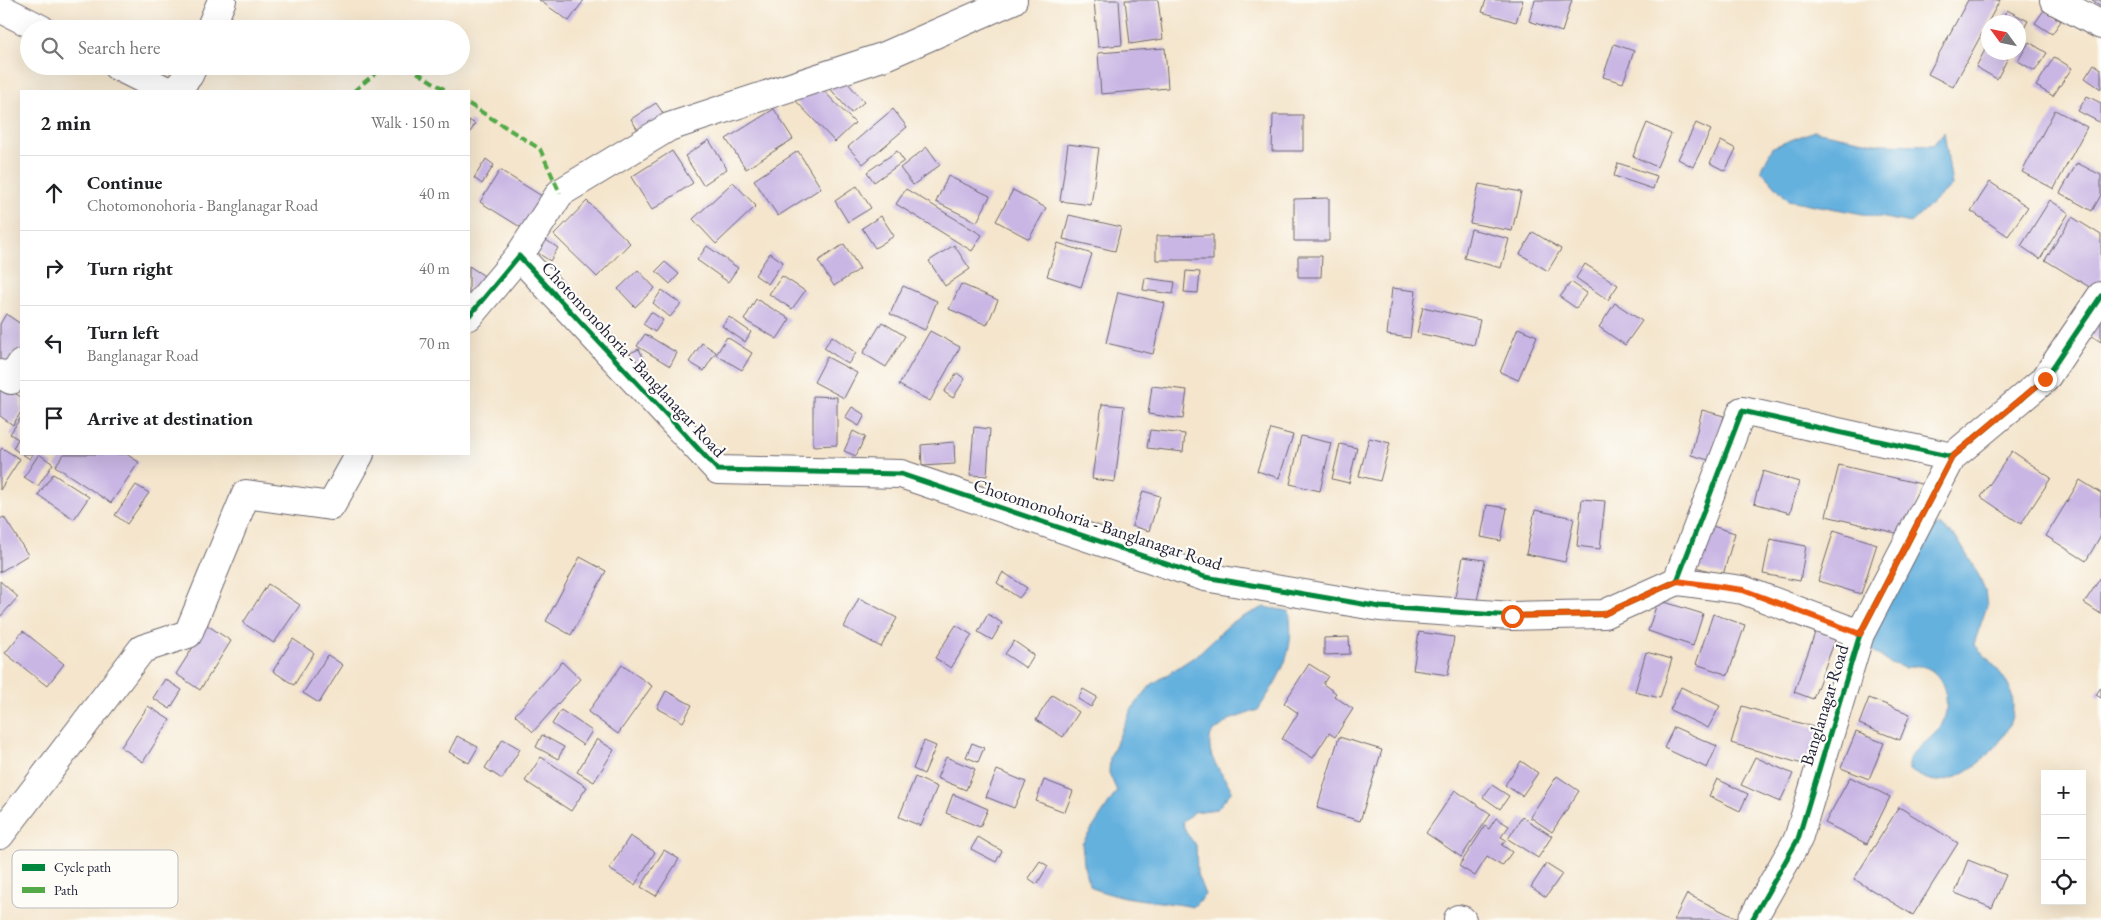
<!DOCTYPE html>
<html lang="en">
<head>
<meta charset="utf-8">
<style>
	:root { --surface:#fff; --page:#f6f6f6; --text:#202124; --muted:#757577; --line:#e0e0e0 }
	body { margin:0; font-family:"EB Garamond",serif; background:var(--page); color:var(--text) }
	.controls { position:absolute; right:15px; bottom:15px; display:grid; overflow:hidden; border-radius:0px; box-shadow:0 5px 20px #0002 }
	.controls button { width:45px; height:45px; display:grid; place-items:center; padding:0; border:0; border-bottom:1px solid var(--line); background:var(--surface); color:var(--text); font:25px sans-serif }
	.compass { position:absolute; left:1981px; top:15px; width:45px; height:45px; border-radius:50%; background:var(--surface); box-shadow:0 5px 20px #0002; rotate:303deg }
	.stop { position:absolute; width:15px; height:15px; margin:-11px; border:4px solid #ea580c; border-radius:50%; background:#fff }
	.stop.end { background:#ea580c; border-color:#fff; box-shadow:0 1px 5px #0008 }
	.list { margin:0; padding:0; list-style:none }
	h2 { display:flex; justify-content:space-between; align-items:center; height:65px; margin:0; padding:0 20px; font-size:21px }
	h2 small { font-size:16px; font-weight:400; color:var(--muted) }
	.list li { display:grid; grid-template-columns:32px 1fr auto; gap:15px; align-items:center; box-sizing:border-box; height:75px; padding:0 20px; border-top:1px solid var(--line) }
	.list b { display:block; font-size:19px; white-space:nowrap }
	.list p { margin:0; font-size:16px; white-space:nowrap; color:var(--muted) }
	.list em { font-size:16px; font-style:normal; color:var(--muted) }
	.icon { flex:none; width:28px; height:28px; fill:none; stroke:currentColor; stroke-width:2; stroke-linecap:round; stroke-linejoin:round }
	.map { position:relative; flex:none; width:2101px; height:920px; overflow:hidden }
	.search { position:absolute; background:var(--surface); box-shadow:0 5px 20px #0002; left:20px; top:20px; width:450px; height:55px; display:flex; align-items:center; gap:12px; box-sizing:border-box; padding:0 18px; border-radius:28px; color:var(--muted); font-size:19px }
	.panel { position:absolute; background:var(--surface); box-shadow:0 5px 20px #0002; left:20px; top:90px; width:450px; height:365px; border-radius:0px }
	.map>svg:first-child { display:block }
</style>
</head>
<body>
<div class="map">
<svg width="2101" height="920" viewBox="0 0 2101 920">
	<rect width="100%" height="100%" fill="#fdfcf7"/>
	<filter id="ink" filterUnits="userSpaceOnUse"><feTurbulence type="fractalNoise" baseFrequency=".02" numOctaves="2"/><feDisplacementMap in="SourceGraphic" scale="10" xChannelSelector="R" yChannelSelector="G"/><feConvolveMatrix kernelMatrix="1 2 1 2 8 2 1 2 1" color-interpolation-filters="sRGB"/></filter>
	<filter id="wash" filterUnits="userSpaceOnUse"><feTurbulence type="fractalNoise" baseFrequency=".0096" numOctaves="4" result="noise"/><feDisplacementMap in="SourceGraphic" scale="20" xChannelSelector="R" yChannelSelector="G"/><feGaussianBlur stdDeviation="1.12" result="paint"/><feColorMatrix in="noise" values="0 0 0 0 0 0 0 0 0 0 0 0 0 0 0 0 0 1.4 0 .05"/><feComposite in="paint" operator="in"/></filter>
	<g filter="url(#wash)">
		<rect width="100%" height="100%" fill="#f4e5cc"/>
		<path fill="#65b1de" stroke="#446a8c" d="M1814,131l66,13 53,1 11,-13 8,53 -41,38 -123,-23 -27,-30 12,-23z
			M1939,525l17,12 22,37 7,17 2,15 -13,38c15,17 39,36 39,61 1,33 -38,68 -68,75 -13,4 -25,-4 -36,-10v-12c10,-12 27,-22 34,-36 11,-27 -5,-66 -38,-54l-17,-6 -24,-18 63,-114z
			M1264,607l25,4c7,42 -9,65 -31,99l-29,10 -18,14c-6,25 11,36 21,57l-15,18 -23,3 -12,10 5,12 9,11 1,29 8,21 -12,12c-20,-5 -91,-9 -102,-21 -8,-11 -7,-29 -9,-42l35,-53 -8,-18 1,-16 21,-47 20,-25 46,-30 35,-33z"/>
		<g id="blocks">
			<path fill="#c9b6e4" d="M539,0h45l-15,21z
				M1094,0h25l3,45 -24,2z
				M1125,0h33l5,39 -33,5z
				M1486,0h37l-7,22 -34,-10z
				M1535,0h37l-10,32 -33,-11z
				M1968,0h32l-47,87 -25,-13z
				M2092,0h9v6z
				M2007,10l21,11 -10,18v-17h-18z
				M2044,10l17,11 -9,13 -17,-11z
				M2029,42l18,11 -12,18 -17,-10z
				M1614,44l20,7 -11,32 -20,-6z
				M1988,44v8h23l-14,27 -21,-12z
				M1165,48l3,40 -67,6 -3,-41z
				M2054,57l18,11 -19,28 -17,-10z
				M2094,64l7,5v20l-16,-11z
				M841,75l23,27 -13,11 -23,-27z
				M813,80l42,43 -20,19 -41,-43z
				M2087,96l14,7v20l-23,-12z
				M656,103l9,13 -26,16 -8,-13z
				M774,109l19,30 -47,30 -20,-30z
				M893,109l14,18 -44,37 -15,-17z
				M2055,110l32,17 -33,62 -32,-17z
				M1273,115h30v36h-31z
				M469,120l6,4 -6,10z
				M1647,123l24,11 -14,33 -24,-11z
				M1696,123l15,7 -18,37 -15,-8z
				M709,140l18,29 -24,16 -18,-29z
				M1721,141l15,8 -11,22 -15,-8z
				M1068,144l31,4 -8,57 -31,-4z
				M927,147l13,18 -27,20 -13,-17z
				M672,151l21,32 -41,27 -21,-33z
				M798,151l23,37 -43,28 -24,-36z
				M897,151l7,10 -30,21 -7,-10z
				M486,159l8,6 -12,19 -8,-6z
				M1618,163l39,13 -4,13 -39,-13z
				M2077,163l24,12v20l-9,16 -32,-18z
				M500,170l45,28 -20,32 -45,-28z
				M948,176l42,20 -13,26 -41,-20z
				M733,182l23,24 -40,38 -23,-25z
				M1990,182l38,25 -20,29 -37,-25z
				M1479,184l42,8 -9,39 -42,-8z
				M857,186l14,22 -23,14 -13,-21z
				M906,189l76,46 -10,16 -76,-47z
				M1013,190l33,18 -17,31 -33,-18z
				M1329,198v43h-35v-42z
				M2050,200l19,13 -29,46 -19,-13z
				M587,201l43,42 -33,34 -43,-42z
				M1069,215l52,12 -6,24 -52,-12z
				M881,216l13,20 -19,12 -13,-20z
				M2072,217l29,18v48l-5,8 -51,-31z
				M1471,229l38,10 -8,29 -37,-10z
				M1533,232l28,17 -13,22 -28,-17z
				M1213,235v25h-57v-24z
				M540,236l18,12 -8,13 -18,-12z
				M1058,243l34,11 -11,33 -34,-11z
				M844,244l16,25 -26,17 -16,-25z
				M954,245l16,24 -25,17 -16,-25z
				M707,246l31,22 -10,14 -31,-22z
				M770,253l13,9 -15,22 -13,-9z
				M1298,256h24l-1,21h-23z
				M665,262l14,12 -9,10 -14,-13z
				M1585,264l33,21 -10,15 -32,-22z
				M469,266l17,11 -17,22z
				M638,270l17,18 -20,19 -17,-18z
				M1186,271l14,1 -2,21 -14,-1z
				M782,276l23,15 -13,18 -23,-15z
				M1145,278l30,4 -2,12 -30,-4z
				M1571,282l16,11 -11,15 -16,-11z
				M961,284l37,16 -11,25 -38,-16z
				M903,286l34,15 -12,29 -35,-16z
				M1392,288l24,3 -6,47 -23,-3z
				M662,290l19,14 -11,13 -17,-14z
				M1118,292l47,11 -12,51 -47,-11z
				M756,299l34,20 -13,20 -33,-19z
				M1615,303l27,18 -17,24 -26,-18z
				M1423,307l57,13 -6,25 -57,-12z
				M651,312l12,8 -8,12 -12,-8z
				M6,314l15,10v28l-21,14v-42z
				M2101,314v28l-12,-8z
				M729,317l22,15 -6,10 -23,-16z
				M882,322l23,14 -19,31 -23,-14z
				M1518,328l19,8 -19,44 -18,-8z
				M930,331l30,16 -30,54 -31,-16z
				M645,334l32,19 -7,13 -33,-20z
				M832,336l24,17 -8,11 -24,-16z
				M727,337l25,16 -10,17 -26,-15z
				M702,343l14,9 -12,19 -15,-9z
				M639,349l10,21 -8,5 -11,-22z
				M827,357l30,16 -13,25 -30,-16z
				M957,373l8,6 -12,19 -9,-6z
				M0,384l21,13v15l-8,13 -13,-9z
				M1152,386l35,4 -4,29 -35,-5z
				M813,396l24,1v48l-24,1z
				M1102,404l22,2 -9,76 -23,-3z
				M852,407l13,8 -6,11 -14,-8z
				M1702,410l22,6 -12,45 -21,-6z
				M21,417v37l-8,-6 5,-9 -8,-5z
				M974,427l16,2 -3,47 -17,-1z
				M1271,429l22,6 -14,43 -22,-7z
				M1150,430l35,4 -2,18 -36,-4z
				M853,431l12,6 -9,19 -12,-5z
				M1301,436l30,7 -11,48 -30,-7z
				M1369,438l21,5 -10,38 -21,-5z
				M954,442l1,22 -33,2 -1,-21z
				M1340,444l17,4 -8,35 -17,-4z
				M2,448l18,11 -20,31v-39z
				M2012,451l39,27 -30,46 -40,-27z
				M22,454h11l-3,5z
				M39,454l14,10 -15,22 -14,-9z
				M64,454h62l13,8 -28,41 -56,-37z
				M1839,465l82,19 -13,52 -82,-20z
				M1763,471l36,11 -9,31 -36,-10z
				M53,474l36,23 -15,22 -36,-24z
				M2080,480l21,13v42l-15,26 -40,-25z
				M136,485l13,8 -22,31 -12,-9z
				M1143,491l17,5 -11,35 -17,-5z
				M1582,499l23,2 -5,48 -23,-3z
				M1487,505l20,3 -6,33 -20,-4z
				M1535,510l39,8 -9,44 -39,-8z
				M4,517l24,38 -28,17v-53z
				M1709,525l26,8 -12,42 -27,-8z
				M1834,530l43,14 -16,50 -43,-13z
				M1770,539l36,7 -6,35 -37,-7z
				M580,557l26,14 -35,64 -25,-14z
				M1463,557l22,3 -9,46 -22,-4z
				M1003,572l24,16 -8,10 -22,-15z
				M2101,577v37l-17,-11z
				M0,581l18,16 -18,20z
				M268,584l32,21 -26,38 -31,-20z
				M859,598l38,20 -16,29 -37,-20z
				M1658,600l45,14 -10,32 -45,-15z
				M988,614l14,9 -10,17 -14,-8z
				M1713,614l32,11 -17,50 -32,-11z
				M207,625l24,16 -31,49 -24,-16z
				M956,625l16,10 -21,33 -16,-10z
				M1816,630l20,8 -23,61 -19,-7z
				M23,631l41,33 -17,22 -42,-33z
				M1419,632l35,5 -6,38 -35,-5z
				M1349,637l1,17 -26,1v-17z
				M293,639l21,14 -20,32 -21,-14z
				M1014,641l20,14 -8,13 -21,-14z
				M1646,652l26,7 -12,39 -25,-6z
				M328,655l15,10 -24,38 -16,-10z
				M562,662l18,17 -47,53 -18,-17z
				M1309,664l19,12 -5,8 13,9 -2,3 19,13 -18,28 -6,-4 -16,25 -31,-19 16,-26 -14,-10z
				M622,665l30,21 -34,48 -30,-22z
				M165,679l17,11 -12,19 -17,-11z
				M1681,687l39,19 -12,22 -38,-18z
				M2101,687v11l-5,-3z
				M1083,689l14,8 -6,10 -13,-8z
				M666,691l26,14 -9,17 -26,-14z
				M1052,695l27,17 -16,25 -27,-17z
				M1869,698l41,16 -10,26 -41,-16z
				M148,706l22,14 -27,42 -22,-15z
				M1742,706l78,23 -11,37 -78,-23z
				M561,710l31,21 -9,14 -31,-21z
				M1674,727l43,19 -10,22 -43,-20z
				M1856,732l28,11 -15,36 -28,-11z
				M542,735l22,12 -6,12 -22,-12z
				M457,736l21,11 -9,16 -20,-11z
				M1339,737l43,13 -22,71 -43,-13z
				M503,739l17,10 -18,30 -17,-11z
				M597,739l17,11 -20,32 -17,-10z
				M924,741l12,5 -12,28 -11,-5z
				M972,743l12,5 -6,14 -12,-5z
				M541,757l46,30 -16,24 -46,-30z
				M946,757l29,12 -9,21 -29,-12z
				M1755,757l38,17 -13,28 -39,-17z
				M1521,761l17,12 -16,23 -17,-11z
				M997,770l29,12 -12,26 -28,-11z
				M1557,776l22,15 -27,41 -22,-15z
				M915,777l22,10 -16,39 -22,-9z
				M1850,777l40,20 -23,47 -42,-21z
				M1717,779l31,15 -8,17 -31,-15z
				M1044,780l29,11 -8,21 -29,-11z
				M1492,785l17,11 -9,13 -17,-12z
				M1455,790l36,24 -30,43 -35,-24z
				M953,794l35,15 -8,18 -34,-14z
				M1899,807l59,36 -45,72 -59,-36z
				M1522,817l30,19 -14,22 -30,-19z
				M1496,818l13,8 -8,11 5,3 -4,5 10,7 -10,14 -15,-9 -12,19 -16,-10 26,-40 4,3z
				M630,836l25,16 -20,33 -26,-16z
				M978,837l24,14 -6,11 -25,-13z
				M664,850l15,9 -23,37 -15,-9z
				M1968,860l38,15 -14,33 -37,-15z
				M1040,861l8,5 -11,18 -9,-6z
				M1546,864l16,10 -16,23 -15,-10z
				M1687,894l53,26h-66z"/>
		</g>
	</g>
	<g filter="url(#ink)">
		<use href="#blocks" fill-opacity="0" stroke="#6c666e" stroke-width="1"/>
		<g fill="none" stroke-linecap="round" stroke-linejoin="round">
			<g stroke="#6c666e" stroke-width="30">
				<path id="street" d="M2054,0l47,25
					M0,8l41,21
					M210,29l12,-29
					M117,66l50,25
					M175,91l14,-16 4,-9
					M519,256l41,-63 109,-66 216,-71 128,-56
					M469,316l50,-60 199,214 183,4 304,103 175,30 132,9 92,-2 73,-33 65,-170 210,46
					M0,374l11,6 10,-16
					M1677,581l66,9 117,44
					M0,835l142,-186 46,-15 58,-140 85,12 29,-52
					M1458,919l4,1
					M1752,920l46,-81 62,-205 92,-177 93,-78 56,-83"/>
			</g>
			<use href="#street" stroke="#fff" stroke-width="28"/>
			<path stroke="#53aa46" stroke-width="4" stroke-dasharray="8 4" stroke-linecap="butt" d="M407,66l40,25
				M354,91l30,-25
				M469,104l71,45 20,44"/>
			<g stroke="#fdfcf7" stroke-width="8">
				<path id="cycleway" d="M469,316l50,-60 199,214 183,4 304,103 175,30 132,9 92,-2 73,-33 65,-170 210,46
					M1752,920l46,-81 62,-205 92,-177 93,-78 56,-83"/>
			</g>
			<use href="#cycleway" stroke="#00873e" stroke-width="5"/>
		</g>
	</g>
	<g fill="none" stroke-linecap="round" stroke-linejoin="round" filter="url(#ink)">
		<path stroke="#ea580c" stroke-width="6" d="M1512,616l92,-2 73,-33 66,9 117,44 92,-177 93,-78"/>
	</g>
	<g text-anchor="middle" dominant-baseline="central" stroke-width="4.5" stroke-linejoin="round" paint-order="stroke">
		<g font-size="18" fill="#22223b" stroke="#fdfcf7">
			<text transform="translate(634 359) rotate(47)">Chotomonohoria - Banglanagar Road</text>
			<text transform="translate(1098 524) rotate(18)">Chotomonohoria - Banglanagar Road</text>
			<text transform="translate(1824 705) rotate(-73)">Banglanagar Road</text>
		</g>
	</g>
	<rect x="12" y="850" width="166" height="58" rx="8" fill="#fdfcf7" stroke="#bbbbbf" stroke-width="1"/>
	<rect x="22" y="864" width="23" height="7" fill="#00873e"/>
	<rect x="22" y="887" width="23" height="6" fill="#53aa46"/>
	<g font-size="14" fill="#22223b">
		<text x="54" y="872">Cycle path</text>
		<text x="54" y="895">Path</text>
	</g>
</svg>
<div class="controls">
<button>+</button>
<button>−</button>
<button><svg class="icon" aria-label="locate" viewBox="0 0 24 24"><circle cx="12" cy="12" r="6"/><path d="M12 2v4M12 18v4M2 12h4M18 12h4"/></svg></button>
</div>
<svg class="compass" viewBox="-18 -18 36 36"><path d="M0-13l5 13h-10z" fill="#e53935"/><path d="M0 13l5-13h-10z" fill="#757577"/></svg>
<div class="stop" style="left:1512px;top:616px"></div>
<div class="stop end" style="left:2045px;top:379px"></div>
<div class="search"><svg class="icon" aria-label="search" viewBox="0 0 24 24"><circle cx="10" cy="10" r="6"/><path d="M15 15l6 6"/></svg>Search here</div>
<section class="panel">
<h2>2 min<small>Walk · 150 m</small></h2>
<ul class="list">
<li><svg class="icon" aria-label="ahead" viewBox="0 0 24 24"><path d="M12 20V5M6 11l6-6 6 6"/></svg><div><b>Continue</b><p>Chotomonohoria - Banglanagar Road</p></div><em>40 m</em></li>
<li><svg class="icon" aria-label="right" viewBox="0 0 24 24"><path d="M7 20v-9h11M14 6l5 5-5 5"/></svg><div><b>Turn right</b></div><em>40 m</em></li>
<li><svg class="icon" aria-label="left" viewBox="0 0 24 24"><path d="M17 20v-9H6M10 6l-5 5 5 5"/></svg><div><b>Turn left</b><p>Banglanagar Road</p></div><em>70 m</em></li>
<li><svg class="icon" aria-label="arrive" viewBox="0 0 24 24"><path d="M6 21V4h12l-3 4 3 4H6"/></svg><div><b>Arrive at destination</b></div></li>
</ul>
</section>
</div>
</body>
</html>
